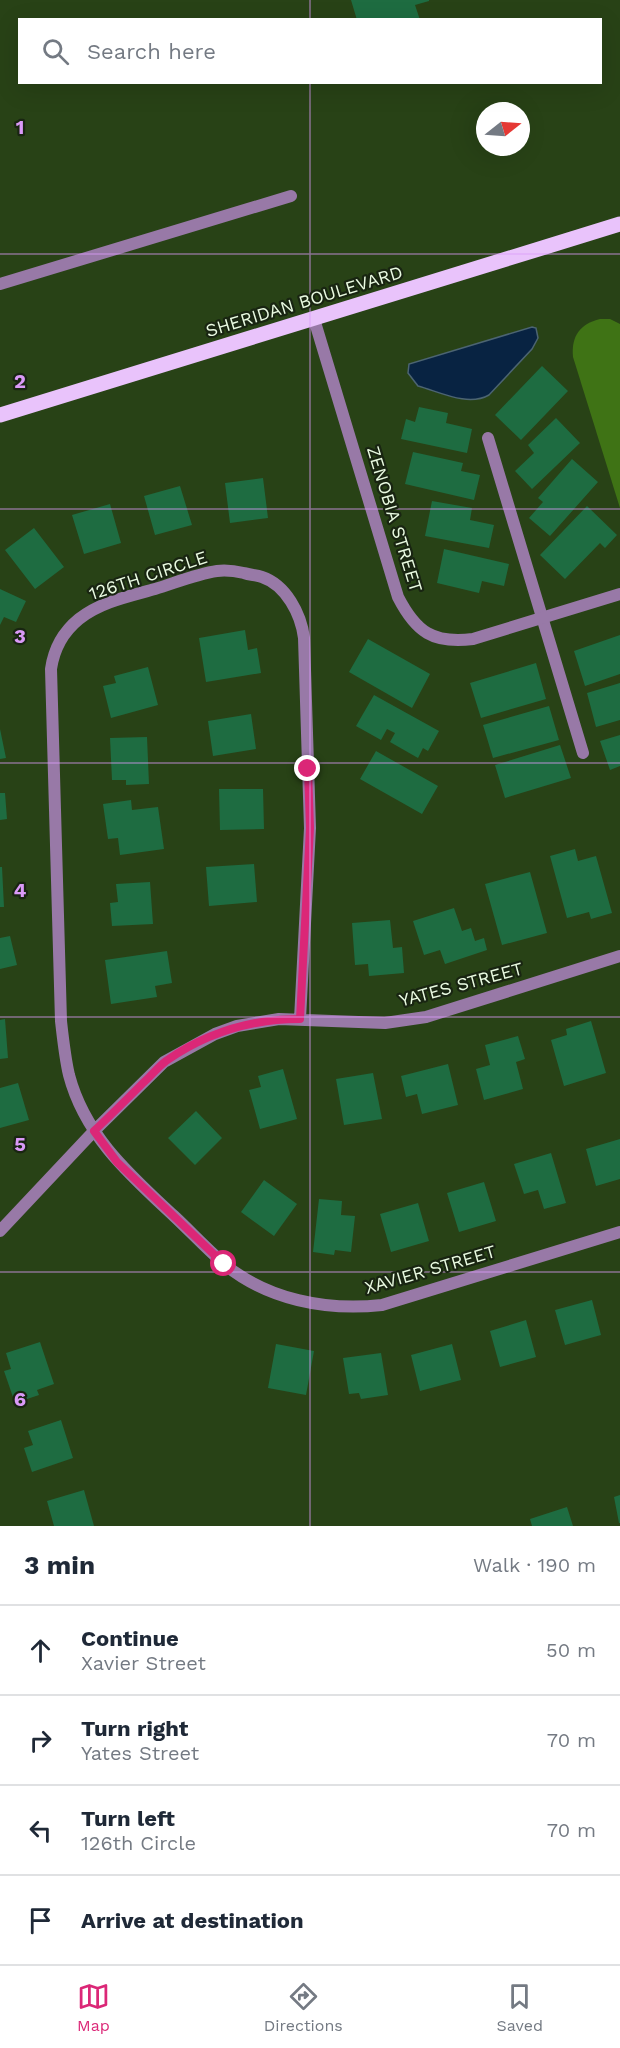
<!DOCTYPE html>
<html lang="en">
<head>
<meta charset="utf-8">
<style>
	:root { --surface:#fff; --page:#f6f6f7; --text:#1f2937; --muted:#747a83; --line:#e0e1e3; --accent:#db2777 }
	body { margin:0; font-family:"Work Sans",sans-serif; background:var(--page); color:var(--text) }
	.compass { position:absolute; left:476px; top:102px; width:54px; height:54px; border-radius:50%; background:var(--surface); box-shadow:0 6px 24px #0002; rotate:73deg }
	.stop { position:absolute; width:18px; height:18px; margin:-14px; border:4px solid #db2777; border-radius:50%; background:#fff }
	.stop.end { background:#db2777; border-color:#fff; box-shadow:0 2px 6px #0008 }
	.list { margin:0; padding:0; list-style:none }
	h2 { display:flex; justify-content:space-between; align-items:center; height:78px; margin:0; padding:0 24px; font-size:26px }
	h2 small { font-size:20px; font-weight:400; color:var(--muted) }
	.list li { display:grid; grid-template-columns:39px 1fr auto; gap:18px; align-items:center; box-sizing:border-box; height:90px; padding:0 24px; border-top:2px solid var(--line) }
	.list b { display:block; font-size:22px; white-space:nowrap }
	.list p { margin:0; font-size:20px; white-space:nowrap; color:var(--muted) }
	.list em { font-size:20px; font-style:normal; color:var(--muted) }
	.icon { flex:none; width:33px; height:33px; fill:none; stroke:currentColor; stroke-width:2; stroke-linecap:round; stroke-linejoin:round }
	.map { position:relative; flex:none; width:620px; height:1526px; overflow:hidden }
	.search { position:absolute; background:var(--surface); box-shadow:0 6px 24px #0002; left:18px; right:18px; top:18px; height:66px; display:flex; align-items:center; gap:15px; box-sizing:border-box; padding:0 21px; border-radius:0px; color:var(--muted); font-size:22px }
	.sheet { height:438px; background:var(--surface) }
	nav { display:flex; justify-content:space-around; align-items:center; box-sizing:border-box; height:84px; border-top:2px solid var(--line); background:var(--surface); font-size:16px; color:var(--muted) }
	nav a { display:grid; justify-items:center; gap:3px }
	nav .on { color:var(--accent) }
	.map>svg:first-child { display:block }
</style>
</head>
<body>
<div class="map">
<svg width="620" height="1526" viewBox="0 0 620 1526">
	<rect width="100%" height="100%" fill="#284216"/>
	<path fill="#3f7315" d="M600,319h10l10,5v184l-47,-151c-2,-21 7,-33 27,-38z"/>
	<path fill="#082342" stroke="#4c6472" stroke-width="1.5" d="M532,327l4,1 2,10 -6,11 -43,46c-21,12 -49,-3 -71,-9l-10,-13 1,-9z"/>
	<path fill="#1e6c41" d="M351,0h78v1l-14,4 5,15h-63z
		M542,366l26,25 -47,49 -26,-25z
		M419,407l29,6 -2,10 26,6 -5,24 -66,-14 5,-20 9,3z
		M556,418l24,25 -48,46 -17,-18 19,-18 -6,-8z
		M413,452l50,11 -2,8 19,4 -6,25 -69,-16z
		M572,459l26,23 -48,54 -21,-18 14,-16 -5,-4z
		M263,478l5,40 -38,5 -5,-40z
		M180,486l12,39 -37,10 -11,-39z
		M432,501l40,7 -2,12 24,5 -5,23 -64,-12z
		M110,504l11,39 -37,11 -12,-39z
		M587,506l30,29 -12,13 -5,-5 -35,36 -25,-24z
		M34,528l30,39 -29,22 -30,-39z
		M444,549l65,15 -5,22 -22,-5 -3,12 -42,-10z
		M0,589l26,12 -10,21 -12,-5 -4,8z
		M245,630l3,20 9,-2 4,25 -55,9 -7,-44z
		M620,635v39l-35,12 -11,-35z
		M368,639l62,35 -18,34 -63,-36z
		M536,663l10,36 -65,19 -11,-35z
		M148,667l10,38 -47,13 -8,-32 13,-3 -2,-7z
		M620,683v37l-24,7 -9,-34z
		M374,695l65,36 -11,20 -5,-3 -5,10 -28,-16 5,-9 -8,-4 -6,11 -25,-14z
		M549,706l10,34 -66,18 -10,-33z
		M251,714l5,35 -43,7 -5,-35z
		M0,729l6,29 -6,1z
		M620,735v31l-10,4 -10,-29z
		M147,737l2,47 -23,1v-5h-14l-2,-42z
		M560,745l11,33 -66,20 -10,-33z
		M376,751l62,35 -16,28 -62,-35z
		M219,789h44l1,40 -44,1z
		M0,793h5l2,26 -7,1z
		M131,800l1,10 26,-3 6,42 -44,6 -2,-17 -10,1 -5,-35z
		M575,849l3,12 18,-5 16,57 -21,6 -2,-7 -22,6 -17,-62z
		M254,864l3,38 -48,4 -3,-39z
		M0,867h2l2,40h-4z
		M530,872l17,61 -45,12 -17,-61z
		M150,882l3,42 -41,2 -2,-23 8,-1 -2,-18z
		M454,908l8,23 9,-3 4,13 9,-3 3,12 -42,14 -5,-14 -16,5 -11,-34z
		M390,920l3,28 9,-1 2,26 -35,3 -1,-12 -13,1 -3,-42z
		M10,936l7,29 -17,4v-31z
		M167,951l5,32 -17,3 2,11 -46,7 -6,-44z
		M5,1019l3,39 -8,1v-39z
		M591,1021l15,52 -42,13 -13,-46 16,-5 -1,-6z
		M518,1036l7,23 -9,3 7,27 -39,11 -8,-31 14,-4 -5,-20z
		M448,1064l10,41 -36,9 -5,-20 -11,3 -5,-21z
		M283,1069l14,50 -37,10 -11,-39 12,-3 -3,-11z
		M373,1073l9,46 -38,6 -8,-46z
		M18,1083l11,37 -29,8v-40z
		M196,1111l26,27 -27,27 -27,-27z
		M620,1139v40l-24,7 -10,-37z
		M551,1153l15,50 -22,6 -6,-19 -14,4 -10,-30z
		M264,1180l33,24 -23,32 -33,-24z
		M484,1182l12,39 -37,11 -12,-39z
		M319,1199l23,2 -1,14 14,1 -4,36 -16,-2 -1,5 -21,-3z
		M418,1203l11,38 -38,11 -11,-38z
		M592,1300l9,35 -36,10 -10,-35z
		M526,1320l10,37 -36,10 -10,-36z
		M40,1342l14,42 -17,6 2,5 -24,8 -11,-32 7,-2 -5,-16z
		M276,1344l38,7 -8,44 -38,-7z
		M452,1344l9,36 -41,11 -9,-36z
		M381,1353l7,42 -27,4 -2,-6 -10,1 -6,-36z
		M61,1420l12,38 -41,14 -8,-24 9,-3 -5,-14z
		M84,1490l10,36h-40l-7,-25z
		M620,1495v28h-1l-5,-26z
		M567,1507l6,19h-41l-2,-7z"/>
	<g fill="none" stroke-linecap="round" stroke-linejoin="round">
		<path stroke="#9879a7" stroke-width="12" d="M0,284l291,-88
			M488,438l95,315"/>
		<path stroke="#9879a7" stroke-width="12" d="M314,319l84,278c18,35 35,47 75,42l147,-45
			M300,1019l10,-191 -6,-190c-3,-24 -18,-53 -42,-61 -6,-2 -12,-2 -18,-4 -9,-2 -19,-3 -27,-2 -21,3 -42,12 -62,18 -25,7 -55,13 -76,30 -16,13 -25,29 -28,50l10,352c2,18 4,37 8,54 16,61 61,100 105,141 16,15 32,32 49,47 44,37 103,48 159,42l238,-73
			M0,1231l94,-100 70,-69 51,-28 22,-8 42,-7 106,4 41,-6 194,-61"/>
		<path stroke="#e9c3fb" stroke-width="15" d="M0,415l620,-191"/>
	</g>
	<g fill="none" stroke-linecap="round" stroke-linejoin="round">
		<path stroke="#db2777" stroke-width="8" d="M224,1264l-107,-102 -23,-31c17,-16 33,-32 49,-48 8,-7 15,-16 23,-22 40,-28 86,-42 134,-42l10,-191 -2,-59"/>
	</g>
	<path fill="none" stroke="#da9af7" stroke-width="1.5" stroke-opacity="0.55" d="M310,0v20M310,82v1444M0,254h620M0,509h620M0,763h620M0,1017h620M0,1272h620"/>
	<g text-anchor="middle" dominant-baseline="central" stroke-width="4.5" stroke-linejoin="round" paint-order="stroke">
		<g font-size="18" fill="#eafbe2" stroke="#192512">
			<text transform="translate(304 301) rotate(-17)">SHERIDAN BOULEVARD</text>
			<text transform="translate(395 519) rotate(73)">ZENOBIA STREET</text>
			<text transform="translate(148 575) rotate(-18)">126TH CIRCLE</text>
			<text transform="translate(461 984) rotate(-15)">YATES STREET</text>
			<text transform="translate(430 1269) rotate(-16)">XAVIER STREET</text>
		</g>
	</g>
	<g font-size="20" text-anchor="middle" font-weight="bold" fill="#da9af7" stroke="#192512" stroke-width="4.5" stroke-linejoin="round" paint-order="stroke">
		<text x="20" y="134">1</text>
		<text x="20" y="388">2</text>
		<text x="20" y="643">3</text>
		<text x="20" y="897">4</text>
		<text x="20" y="1151">5</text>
		<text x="20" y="1406">6</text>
	</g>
</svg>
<svg class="compass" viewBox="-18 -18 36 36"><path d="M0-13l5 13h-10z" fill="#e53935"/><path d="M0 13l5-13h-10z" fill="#747a83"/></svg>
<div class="stop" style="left:224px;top:1264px"></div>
<div class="stop end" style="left:308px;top:769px"></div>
<div class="search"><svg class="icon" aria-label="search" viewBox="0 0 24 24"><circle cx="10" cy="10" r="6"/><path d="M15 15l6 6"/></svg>Search here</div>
</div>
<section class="sheet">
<h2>3 min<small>Walk · 190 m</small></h2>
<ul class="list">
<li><svg class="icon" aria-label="ahead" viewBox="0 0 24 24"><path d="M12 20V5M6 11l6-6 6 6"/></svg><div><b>Continue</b><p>Xavier Street</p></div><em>50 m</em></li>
<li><svg class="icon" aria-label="right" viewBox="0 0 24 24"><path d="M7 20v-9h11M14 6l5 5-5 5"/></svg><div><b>Turn right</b><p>Yates Street</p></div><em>70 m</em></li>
<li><svg class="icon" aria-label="left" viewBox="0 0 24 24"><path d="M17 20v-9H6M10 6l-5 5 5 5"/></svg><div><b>Turn left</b><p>126th Circle</p></div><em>70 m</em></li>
<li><svg class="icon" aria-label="arrive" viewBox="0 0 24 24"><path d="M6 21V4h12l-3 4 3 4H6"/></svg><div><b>Arrive at destination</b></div></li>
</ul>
</section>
<nav>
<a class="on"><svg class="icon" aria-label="map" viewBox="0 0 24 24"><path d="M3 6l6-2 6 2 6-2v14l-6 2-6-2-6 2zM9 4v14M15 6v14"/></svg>Map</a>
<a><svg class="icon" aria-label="directions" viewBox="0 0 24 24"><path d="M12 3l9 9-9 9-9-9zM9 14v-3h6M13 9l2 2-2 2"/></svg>Directions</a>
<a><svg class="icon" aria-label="saved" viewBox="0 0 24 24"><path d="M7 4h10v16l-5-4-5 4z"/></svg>Saved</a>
</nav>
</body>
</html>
